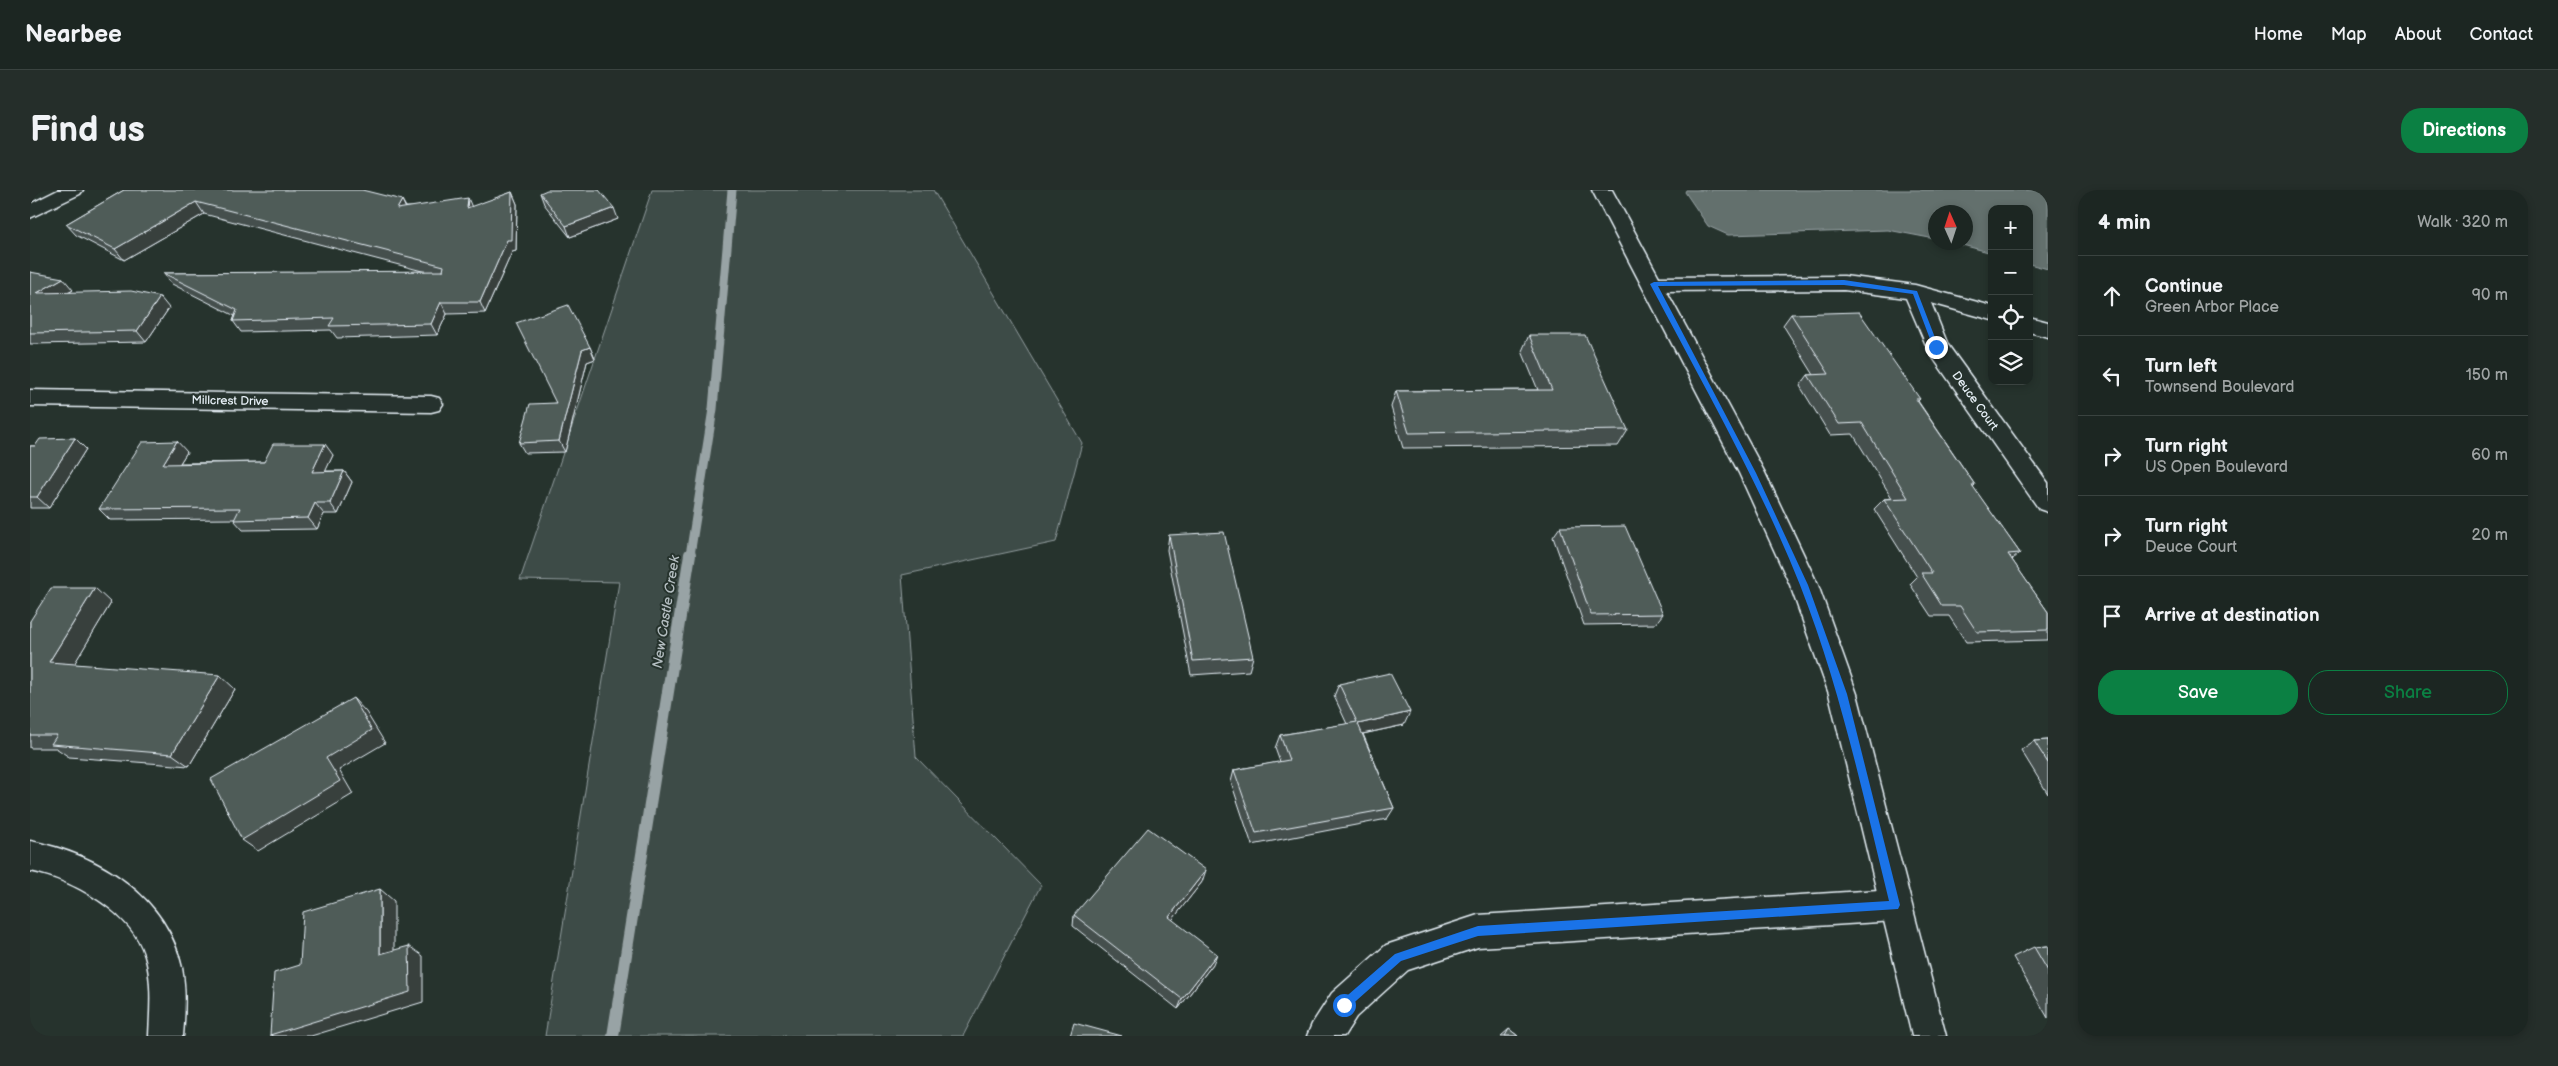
<!DOCTYPE html>
<html lang="en">
<head>
<meta charset="utf-8">
<style>
	:root { --surface:#1c2622; --page:#252e2a; --text:#f1f3f6; --muted:#a0a5a5; --line:#3a4340; --accent:#0b8043 }
	body { margin:0; font-family:"Balsamiq Sans",sans-serif; background:var(--page); color:var(--text) }
	.controls { position:absolute; right:15px; top:15px; display:grid; overflow:hidden; border-radius:10px; box-shadow:0 2px 8px #0003 }
	.controls button { width:45px; height:45px; display:grid; place-items:center; padding:0; border:0; border-bottom:1px solid var(--line); background:var(--surface); color:var(--text); font:25px sans-serif }
	.compass { position:absolute; left:1898px; top:15px; width:45px; height:45px; border-radius:50%; background:var(--surface); box-shadow:0 2px 8px #0003; rotate:357deg }
	.stop { position:absolute; width:15px; height:15px; margin:-11px; border:4px solid #1a73e8; border-radius:50%; background:#fff }
	.stop.end { background:#1a73e8; border-color:#fff; box-shadow:0 1px 5px #0008 }
	.list { margin:0; padding:0; list-style:none }
	h2 { display:flex; justify-content:space-between; align-items:center; height:65px; margin:0; padding:0 20px; font-size:21px }
	h2 small { font-size:16px; font-weight:400; color:var(--muted) }
	.list li { display:grid; grid-template-columns:32px 1fr auto; gap:15px; align-items:center; box-sizing:border-box; height:80px; padding:0 20px; border-top:1px solid var(--line) }
	.list b { display:block; font-size:19px; white-space:nowrap }
	.list p { margin:0; font-size:16px; white-space:nowrap; color:var(--muted) }
	.list em { font-size:16px; font-style:normal; color:var(--muted) }
	.actions { display:flex; gap:10px; padding:15px 20px }
	.actions a { flex:1; padding:11px 0; border:1px solid var(--accent); border-radius:20px; text-align:center; font-size:18px; color:var(--accent) }
	.actions .main { background:var(--accent); color:#fff }
	.icon { flex:none; width:28px; height:28px; fill:none; stroke:currentColor; stroke-width:2; stroke-linecap:round; stroke-linejoin:round }
	.map { position:relative; flex:none; width:2018px; height:846px; overflow:hidden; border-radius:20px }
	header { display:flex; align-items:center; gap:30px; box-sizing:border-box; height:70px; padding:0 25px; background:var(--surface); border-bottom:1px solid var(--line) }
	header strong { font-size:24px }
	nav { display:flex; gap:28px; margin-inline-start:auto; font-size:18px }
	.intro { display:flex; align-items:center; justify-content:space-between; box-sizing:border-box; height:120px; padding:0 30px }
	h1 { margin:0; font-size:35px }
	.button { padding:12px 22px; border-radius:20px; background:var(--accent); color:#fff; font-size:18px; font-weight:700 }
	main { display:flex; gap:30px; padding:0 30px }
	aside { flex:1; background:var(--surface); border-radius:20px; box-shadow:0 2px 8px #0003 }
	.map>svg:first-child { display:block }
</style>
</head>
<body>
<header>
<strong>Nearbee</strong>
<nav><a>Home</a><a>Map</a><a>About</a><a>Contact</a></nav>
</header>
<div class="intro"><h1>Find us</h1><a class="button">Directions</a></div>
<main>
<div class="map">
<svg width="2018" height="846" viewBox="0 0 2018 846">
	<rect width="100%" height="100%" fill="#26332d"/>
	<filter id="ink" filterUnits="userSpaceOnUse"><feTurbulence type="fractalNoise" baseFrequency=".02" numOctaves="2"/><feDisplacementMap in="SourceGraphic" scale="10" xChannelSelector="R" yChannelSelector="G"/><feConvolveMatrix kernelMatrix="1 2 1 2 8 2 1 2 1" color-interpolation-filters="sRGB"/></filter>
	<g filter="url(#ink)">
		<path fill="#3e4b47" stroke="#939ea0" d="M622,0h281l149,253 -26,99 -154,33 14,182 125,128 -78,151h-418l74,-454 -99,-2z"/>
		<path fill="#636f6d" stroke="#98a3a5" d="M1656,0h362v79l-19,-5v-55h-37v44l-37,-10 11,-1v-30h-30l-1,27 -47,-9 -160,5 -20,-9 -23,-34z"/>
		<g fill="none" stroke-linecap="round" stroke-linejoin="round">
			<path stroke="#98a3a5" stroke-width="9" d="M660,365l23,-146 19,-219"/>
			<path stroke="#98a3a5" stroke-width="12" d="M583,846l77,-482"/>
			<g stroke="#e8f1f8" stroke-width="3">
				<path id="minor" d="M28,0h25l-3,4 -50,24v-14z
					M1814,86l71,9 77,21v14l-61,-17 17,42 100,138v29l-9,-3 -110,-157 -23,-54 -62,-8 -190,1 -8,-2 -3,-5 3,-5 8,-2z
					M1999,127l19,5v15l-19,-5z
					M0,200l401,6 8,2 4,6 -4,6 -8,2 -401,-6z
					M0,651c68,13 137,55 152,127 4,22 3,45 1,68h-34c1,-26 4,-54 -4,-80 -12,-44 -74,-77 -115,-85z
					M1865,699l12,5 4,11 -4,11 -12,5 -417,26 -70,23 -52,47 -12,19h-37l5,-12 20,-31 54,-48 92,-30z"/>
			</g>
			<g stroke="#e8f1f8" stroke-width="3">
				<path id="tertiary" d="M1562,0h20l153,283 53,112 39,109 89,342h-34l-83,-342 -39,-109 -51,-112z"/>
			</g>
			<use href="#minor" fill="#26332d" fill-rule="evenodd"/>
			<use href="#tertiary" fill="#26332d" fill-rule="evenodd"/>
		</g>
		<path fill="#454f4d" stroke="#e8f1f8" d="M94,0l278,10 4,7h66l40,-15 5,12 -1,47 -4,1 -27,61 -38,1 -10,21 -100,3 -6,-8 -90,2 -8,-11 2,-5 -63,-32 -9,-11 263,-1 -222,-58 -80,46 -48,-25 -10,-11z
			M510,3l78,26 -48,18 -26,-33z
			M0,82l43,18 -6,3 102,15 -23,34 -116,2z
			M1761,124l129,85 -2,2 57,84 -2,2 47,66 -8,7 36,52v28l-82,2 -17,-26h-18l-21,-32 7,-7 -43,-68 10,-10 8,-1 -39,-64 -23,1 -30,-49 8,-11h6l-31,-50z
			M1499,145l99,95 -10,16 -215,2 -12,-41 5,-16 142,-1 -16,-39z
			M560,157l5,12 -8,3 -22,90 -40,1 -6,-10 36,-40z
			M45,248l11,11 -37,59h-19v-62h5z
			M157,262l-7,11 84,-1 69,-7 -8,16h19l8,11 -14,32h-14l-7,15 -74,1 -9,-10 1,-1 -125,1 -11,-11z
			M1530,337l103,87 -8,10 -71,1 -31,-88z
			M1139,345l84,122 -4,14 -58,4 -24,-125z
			M81,413l-37,61 161,25 -46,77 -120,-9 -13,-9h-26v-127z
			M1309,494l65,41 -41,9 31,74 -7,11 -135,26 -21,-63 3,-12 46,-8 -5,-14 5,-13 67,-11 -13,-28z
			M2018,550v54l-27,-44 13,-9z
			M1172,692l-30,38 41,44 -35,45 -105,-83 1,-11z
			M2018,756v72l-35,-61 21,-10z
			M1479,839l9,7h-17z"/>
		<path fill="#38403e" stroke="#e8f1f8" d="M482,2l5,12 -1,47 -4,1 -27,61 -5,-11 27,-62z
			M438,8l5,12 -6,-2z
			M372,10l5,11 -10,-2z
			M166,12l8,12 -80,46 -9,-11z
			M584,18l4,11 -48,18 -4,-11z
			M33,88l10,12 -26,15 -10,-12z
			M130,107l9,11 -23,34 -9,-11z
			M411,112l6,12 -10,21 -6,-11z
			M560,157l5,12 -8,3 -22,90 -6,-11 23,-91z
			M45,248l11,11 -37,59 -12,-11z
			M147,251l10,11 -14,22 -10,-10z
			M295,254l8,11 -13,28 -8,-11z
			M314,281l8,11 -14,32 -8,-11z
			M285,313l9,11 -7,15 -9,-11z
			M65,398l16,15 -44,73 -18,-14z
			M190,485l15,14 -46,77 -17,-12z
			M323,508l13,14 19,31 -46,27 14,24 -95,57 -16,-11z
			M1380,522l-6,13 -51,11 5,-12z
			M1176,680l-4,12 -36,46 3,-11z
			M350,699l14,12v63l-14,-10z
			M379,756l14,10v46l-112,34h-38l-3,-1z
			M1187,764l-4,10 -35,45 4,-10z"/>
		<path fill="#505c59" stroke="#e8f1f8" d="M94,0h238l40,10 -5,9 71,-11 -1,10 45,-16 -1,48h-4l-27,62h-39l-10,22 -102,2 5,-8 -101,3 4,-11 -74,-37 280,-2 1,-5 -248,-64 -81,47 -49,-25z
			M517,0h52l15,18 -48,18 -26,-33z
			M0,82l33,6 -26,15 94,-2 29,6 -23,34 -107,2z
			M538,115l22,42 -8,3 -23,91 -40,2 11,-39 26,-1 -40,-80z
			M1829,122l61,87h-4l59,86h-3l48,68 -12,1 40,58v18l-71,2 -17,-26h-18l-21,-33h11l-48,-74 24,-1 -46,-75 -23,1 -31,-49 21,-1 -38,-60z
			M1499,145h56l43,95 -219,3 -13,-42 156,-1z
			M45,248l-38,59h-7v-51h5l5,-7z
			M147,251l-14,23 101,-2 9,-18h52l-13,28 32,-1 -14,32h-15l-7,15 -74,2 6,-12 -141,1 43,-67z
			M1595,336l38,88 -72,1 -31,-88z
			M1194,342l29,125 -60,4 -24,-126z
			M21,398h44l-46,74 171,13 -48,79 -121,-10 6,-9h-27v-114z
			M1360,483l20,39 -52,12 36,84 -138,25 -22,-63 55,-10 -9,-25 77,-13 -18,-38z
			M323,508l19,32 -46,28 14,23 -98,59 -31,-61z
			M2018,550v23l-14,-22z
			M1118,638l58,42 -37,47 48,37 -35,45 -108,-84z
			M350,699v65l29,-8 1,46 -140,43 4,-62 26,-8 3,-53z
			M2018,756v25l-14,-24z
			M1044,833l48,13h-52z
			M1479,839l9,7h-13z"/>
	</g>
	<path fill="#1a73e8" d="M1814,90l73,11 22,57 -6,-1 -20,-53 -69,-9 -186,1 98,187 52,112 39,109 53,211 -2,4 -420,27 -77,25 -53,47h-7v-7l54,-47 83,-28 411,-25c-26,-106 -49,-214 -89,-316 -41,-103 -98,-202 -150,-301l4,-2z"/>
	<g text-anchor="middle" dominant-baseline="central" stroke-width="4" stroke-linejoin="round" paint-order="stroke">
		<g font-size="12" fill="#e8f1f8" stroke="#26332d">
			<text transform="translate(200 211) rotate(1)">Millcrest Drive</text>
			<text transform="translate(1945 211) rotate(54)">Deuce Court</text>
		</g>
		<g font-size="14" font-style="italic" fill="#b3bdc0" stroke="#26332d">
			<text transform="translate(636 422) rotate(-81)">New Castle Creek</text>
		</g>
	</g>
</svg>
<div class="controls">
<button>+</button>
<button>−</button>
<button><svg class="icon" aria-label="locate" viewBox="0 0 24 24"><circle cx="12" cy="12" r="6"/><path d="M12 2v4M12 18v4M2 12h4M18 12h4"/></svg></button>
<button><svg class="icon" aria-label="layers" viewBox="0 0 24 24"><path d="M12 4l9 5-9 5-9-5zM3 14l9 5 9-5"/></svg></button>
</div>
<svg class="compass" viewBox="-18 -18 36 36"><path d="M0-13l5 13h-10z" fill="#e53935"/><path d="M0 13l5-13h-10z" fill="#a0a5a5"/></svg>
<div class="stop" style="left:1314px;top:815px"></div>
<div class="stop end" style="left:1906px;top:157px"></div>
</div>
<aside>
<h2>4 min<small>Walk · 320 m</small></h2>
<ul class="list">
<li><svg class="icon" aria-label="ahead" viewBox="0 0 24 24"><path d="M12 20V5M6 11l6-6 6 6"/></svg><div><b>Continue</b><p>Green Arbor Place</p></div><em>90 m</em></li>
<li><svg class="icon" aria-label="left" viewBox="0 0 24 24"><path d="M17 20v-9H6M10 6l-5 5 5 5"/></svg><div><b>Turn left</b><p>Townsend Boulevard</p></div><em>150 m</em></li>
<li><svg class="icon" aria-label="right" viewBox="0 0 24 24"><path d="M7 20v-9h11M14 6l5 5-5 5"/></svg><div><b>Turn right</b><p>US Open Boulevard</p></div><em>60 m</em></li>
<li><svg class="icon" aria-label="right" viewBox="0 0 24 24"><path d="M7 20v-9h11M14 6l5 5-5 5"/></svg><div><b>Turn right</b><p>Deuce Court</p></div><em>20 m</em></li>
<li><svg class="icon" aria-label="arrive" viewBox="0 0 24 24"><path d="M6 21V4h12l-3 4 3 4H6"/></svg><div><b>Arrive at destination</b></div></li>
</ul>
<div class="actions"><a class="main">Save</a><a>Share</a></div>
</aside>
</main>
</body>
</html>
